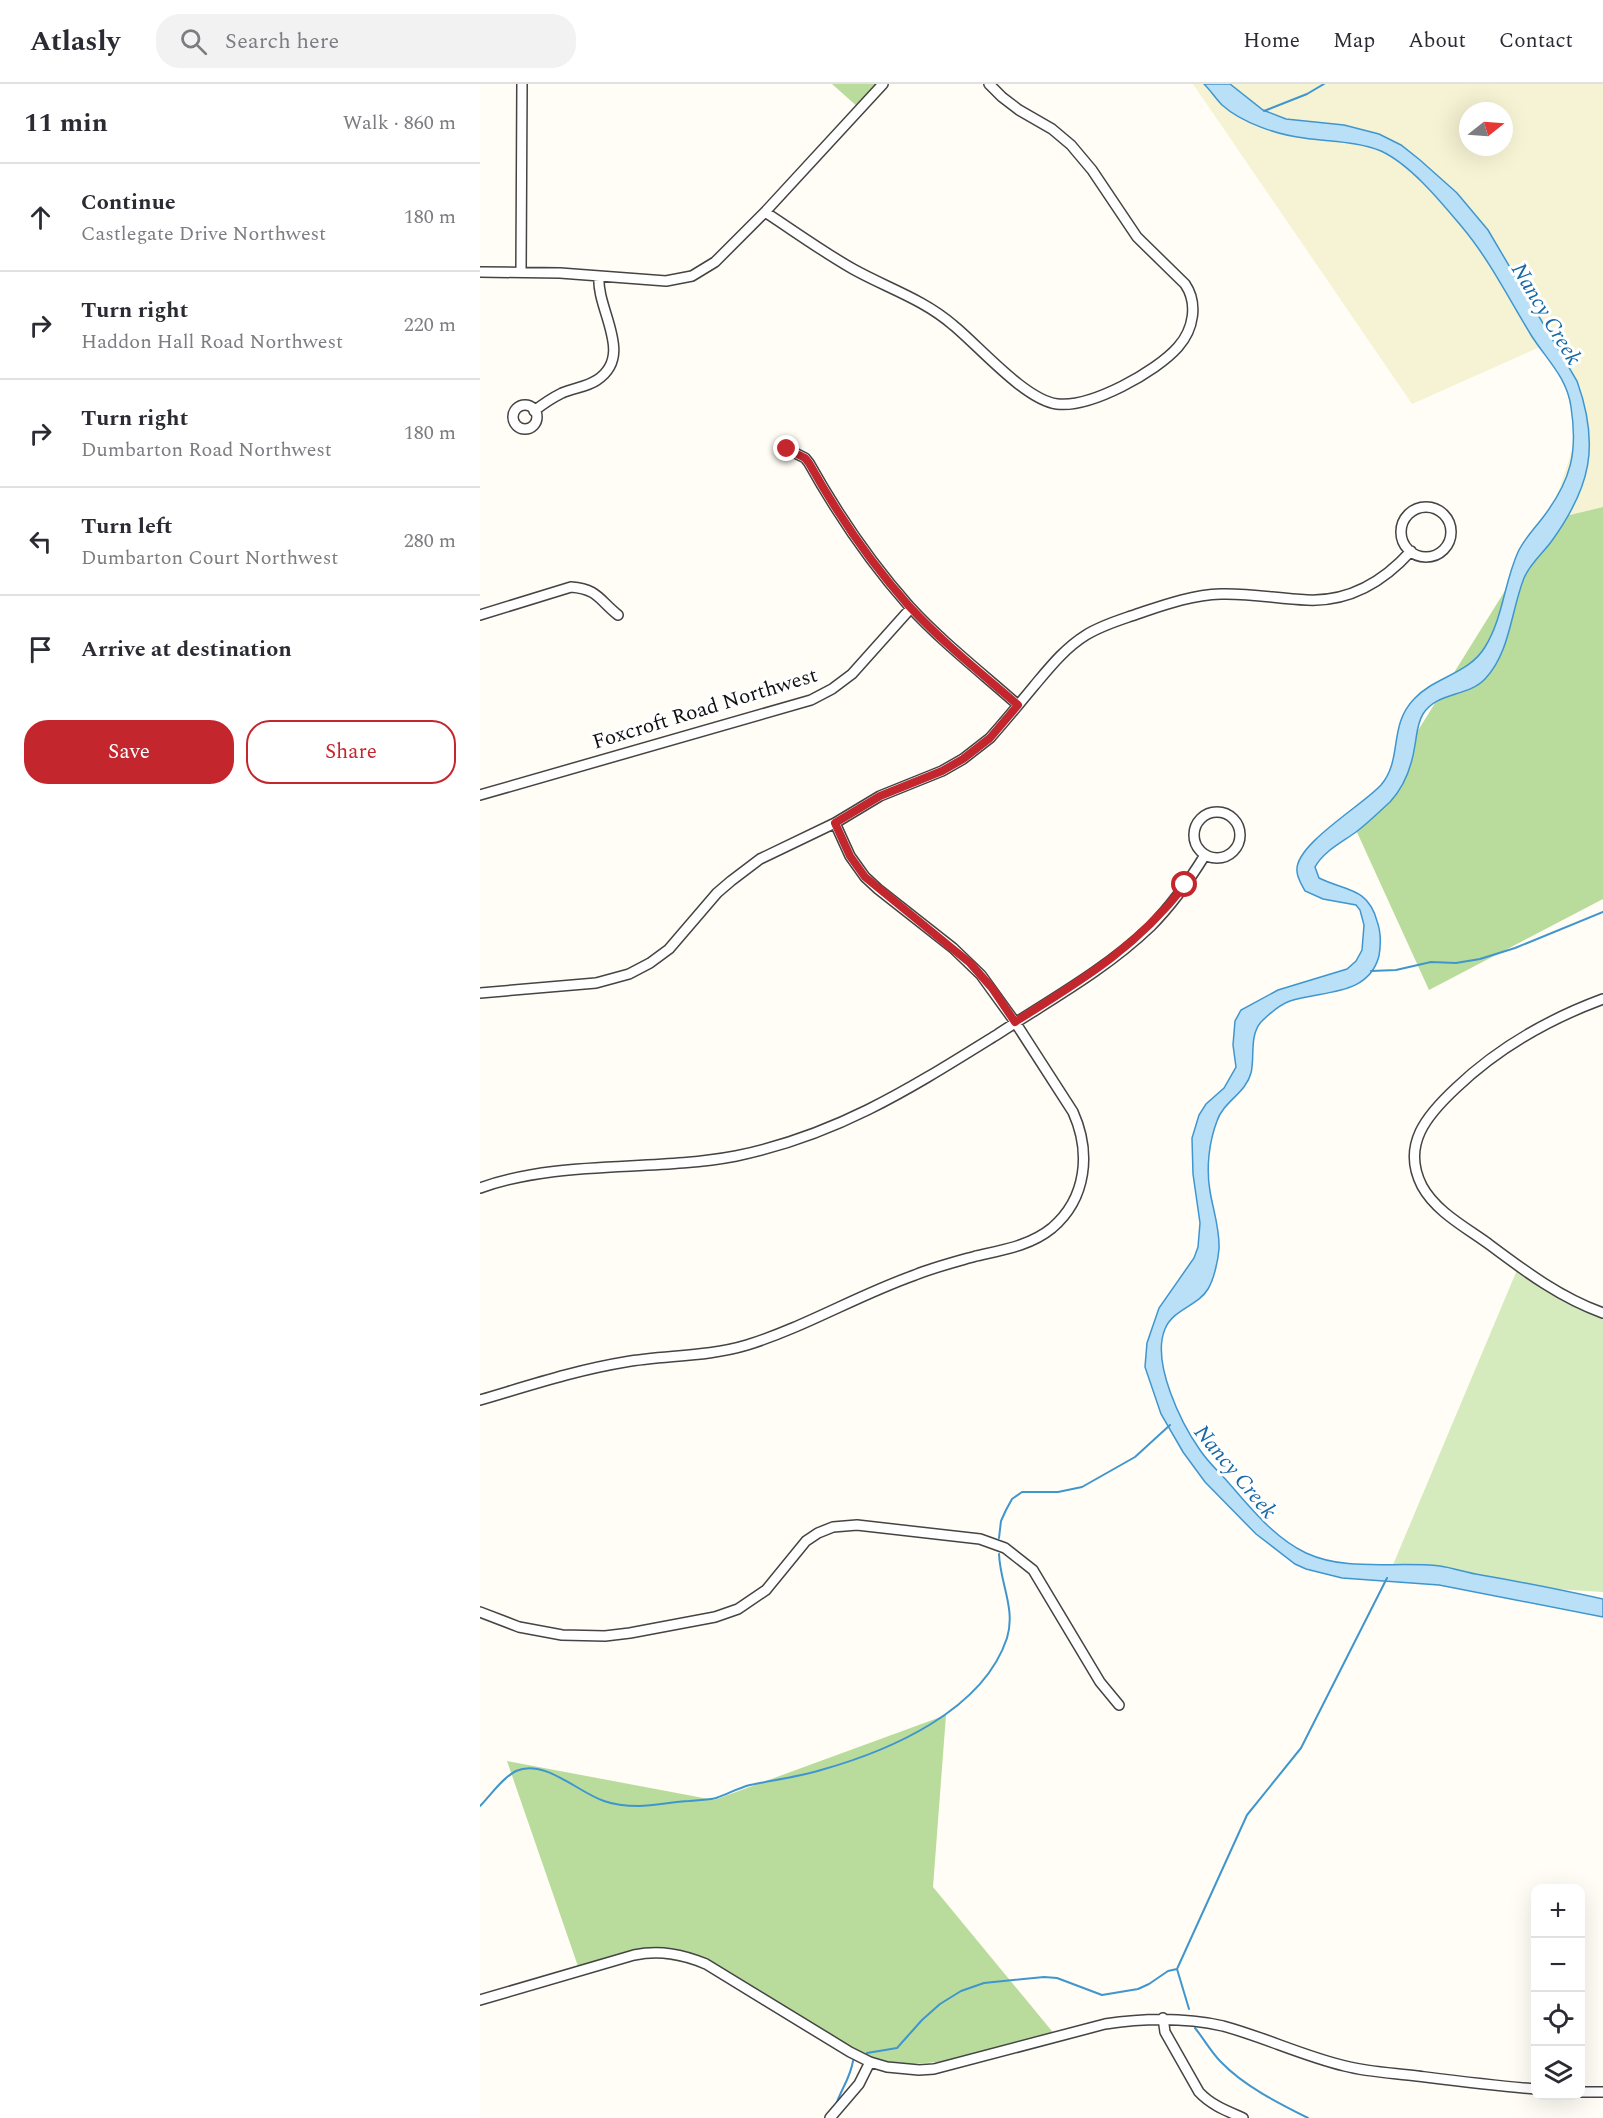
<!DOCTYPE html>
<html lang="en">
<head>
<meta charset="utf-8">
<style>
	:root { --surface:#fff; --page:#f2f2f3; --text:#2b2b33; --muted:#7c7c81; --line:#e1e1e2; --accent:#c4262e }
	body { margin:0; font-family:Spectral,serif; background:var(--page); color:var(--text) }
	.controls { position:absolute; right:18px; bottom:18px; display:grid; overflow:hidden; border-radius:12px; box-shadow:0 6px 24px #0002 }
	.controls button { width:54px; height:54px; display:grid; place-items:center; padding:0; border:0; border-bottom:2px solid var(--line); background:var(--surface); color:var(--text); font:30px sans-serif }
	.compass { position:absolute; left:979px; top:18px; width:54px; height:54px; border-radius:50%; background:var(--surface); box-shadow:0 6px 24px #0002; rotate:73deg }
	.stop { position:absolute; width:18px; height:18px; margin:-14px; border:4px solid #c4262e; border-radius:50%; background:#fff }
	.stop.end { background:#c4262e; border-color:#fff; box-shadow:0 2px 6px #0008 }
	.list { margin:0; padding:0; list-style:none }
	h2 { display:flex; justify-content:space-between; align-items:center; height:78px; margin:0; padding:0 24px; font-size:26px }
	h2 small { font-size:20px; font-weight:400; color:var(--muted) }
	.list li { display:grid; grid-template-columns:39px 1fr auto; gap:18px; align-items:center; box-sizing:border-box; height:108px; padding:0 24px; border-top:2px solid var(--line) }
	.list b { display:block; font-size:22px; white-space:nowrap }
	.list p { margin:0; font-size:20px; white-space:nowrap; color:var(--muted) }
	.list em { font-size:20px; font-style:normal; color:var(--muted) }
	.actions { display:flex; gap:12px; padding:18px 24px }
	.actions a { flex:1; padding:14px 0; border:2px solid var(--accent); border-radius:24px; text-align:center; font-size:21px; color:var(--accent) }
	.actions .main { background:var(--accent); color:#fff }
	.icon { flex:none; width:33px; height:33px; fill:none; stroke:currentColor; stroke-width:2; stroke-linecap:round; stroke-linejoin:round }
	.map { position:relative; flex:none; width:1123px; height:2034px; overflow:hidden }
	header { display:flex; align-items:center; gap:36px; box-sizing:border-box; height:84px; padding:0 30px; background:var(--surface); border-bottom:2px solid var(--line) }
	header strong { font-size:28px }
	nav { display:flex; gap:33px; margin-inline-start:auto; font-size:21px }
	.search { width:420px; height:54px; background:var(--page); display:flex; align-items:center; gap:15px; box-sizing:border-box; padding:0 21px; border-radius:24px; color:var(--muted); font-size:22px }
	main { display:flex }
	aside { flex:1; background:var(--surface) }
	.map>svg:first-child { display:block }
</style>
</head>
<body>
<header>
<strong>Atlasly</strong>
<div class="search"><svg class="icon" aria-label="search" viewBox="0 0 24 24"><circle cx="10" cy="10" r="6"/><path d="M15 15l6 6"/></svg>Search here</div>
<nav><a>Home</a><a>Map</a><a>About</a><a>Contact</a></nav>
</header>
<main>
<aside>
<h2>11 min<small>Walk · 860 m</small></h2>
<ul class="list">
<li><svg class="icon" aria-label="ahead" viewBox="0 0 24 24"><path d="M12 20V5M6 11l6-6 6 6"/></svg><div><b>Continue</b><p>Castlegate Drive Northwest</p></div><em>180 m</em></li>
<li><svg class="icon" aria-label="right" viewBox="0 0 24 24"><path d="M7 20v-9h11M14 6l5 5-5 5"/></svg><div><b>Turn right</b><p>Haddon Hall Road Northwest</p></div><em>220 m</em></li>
<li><svg class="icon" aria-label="right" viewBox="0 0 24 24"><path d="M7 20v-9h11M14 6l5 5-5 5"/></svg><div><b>Turn right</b><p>Dumbarton Road Northwest</p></div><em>180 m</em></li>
<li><svg class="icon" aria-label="left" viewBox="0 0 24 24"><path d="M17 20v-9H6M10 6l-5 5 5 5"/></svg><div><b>Turn left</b><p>Dumbarton Court Northwest</p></div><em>280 m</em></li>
<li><svg class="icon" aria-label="arrive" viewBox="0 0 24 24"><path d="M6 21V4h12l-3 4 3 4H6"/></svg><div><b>Arrive at destination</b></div></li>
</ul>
<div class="actions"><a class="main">Save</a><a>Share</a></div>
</aside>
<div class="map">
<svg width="1123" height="2034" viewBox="0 0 1123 2034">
	<rect width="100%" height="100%" fill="#fffdf5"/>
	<path fill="#f6f3d4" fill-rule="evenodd" d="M713,0h410v423l-54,13 37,-112 -35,-66 -139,62zM988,27h36v36h-36z"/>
	<path fill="#d5ebbd" d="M1037,1186l86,45v277l-216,-13z"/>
	<path fill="#b9dc9c" d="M352,0h48l-21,24z
		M1123,423v392l-174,91 -73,-160 193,-310z
		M466,1631l-13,172 123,149 -75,23 -99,7 -69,-37 -86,-59 -81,-14 -66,16 -73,-211 207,39z"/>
	<path fill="#b9e0f7" stroke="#3f96cf" stroke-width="1.5" d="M724,0h26l33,26 23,9 58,6 35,9 22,11 19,15 37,33 31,37 89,151c23,64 14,106 -26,161 -9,12 -21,22 -27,36 -13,33 -14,75 -39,101 -17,18 -49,13 -62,35 -6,10 -6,20 -8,31 -3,20 -11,42 -25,57 -11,10 -23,22 -34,30 -15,11 -32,19 -41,35l4,11c26,13 49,9 58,43 4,11 4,23 2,35 -11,41 -57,34 -89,45 -11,4 -21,13 -29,21 -12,14 -6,35 -10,51 -5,20 -28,29 -34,48 -8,21 -11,47 -7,70 3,19 10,38 9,58 -1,12 -5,30 -11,40 -10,17 -35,20 -43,40 -14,33 16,94 35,121 8,12 18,21 27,31 24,27 46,56 79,72 41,19 90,8 134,13 14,2 27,7 41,9 41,7 81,15 122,24v18l-164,-32 -97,-7 -36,-9 -11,-5 -39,-30 -51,-52 -22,-30 -22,-38 -16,-47 2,-24 12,-35 35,-50 4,-11 2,-24 -7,-49 -1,-36 7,-23 7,-11 18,-16 12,-21 -3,-22 2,-24 6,-11 37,-20 69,-21 9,-8 6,-11 2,-25 -4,-15 -4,-5 -33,-6 -18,-8c-3,-6 -8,-13 -8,-20 -3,-26 66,-66 84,-86 22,-26 7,-59 33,-86 20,-22 55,-25 71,-52 18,-29 19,-64 33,-95 6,-13 17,-24 26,-36 27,-36 34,-64 27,-109 -4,-30 -25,-48 -40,-72 -22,-36 -42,-76 -69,-108 -21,-25 -51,-62 -81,-76 -24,-10 -52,-9 -77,-13 -26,-3 -62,-15 -82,-33 -6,-6 -11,-14 -18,-21z"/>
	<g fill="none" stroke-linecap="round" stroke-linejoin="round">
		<path stroke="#3f96cf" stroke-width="2" d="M784,27l43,-17 17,-10
			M891,887l25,-1 35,-8 25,1 24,-4 35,-11 88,-36
			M519,1454l2,-17 5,-11 6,-11 10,-7h36l24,-5 53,-30 35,-32
			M0,1722c11,-11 22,-28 36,-35 28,-13 63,22 88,30 11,4 24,5 35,5 17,-1 34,-4 50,-5 9,-1 19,-1 27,-3 12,-4 22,-10 34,-13 24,-5 48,-8 71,-15 68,-19 162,-59 186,-132 9,-29 -7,-55 -8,-84
			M709,1925l-12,-40 70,-154 54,-67 86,-170
			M715,1944c9,11 16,24 26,34 23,24 57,41 87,56
			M387,1969l30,-5 25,-28 18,-16 21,-13 23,-8 60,-6 13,1 45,17 36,-6 11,-5 19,-13 9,-2
			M356,2021c5,-16 14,-26 17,-44"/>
		<g stroke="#444" stroke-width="12">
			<path id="minor" d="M285,128c29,19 58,40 88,57 34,19 70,30 100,56 26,21 72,75 104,79 34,4 99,-32 121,-57 16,-18 20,-44 7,-63l-48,-47 -45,-67 -21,-25 -19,-16 -33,-19 -17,-13 -13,-13
				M0,188l80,1 106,8 26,-5 23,-14 50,-50 118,-128
				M41,188l1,-188
				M33 333a12 12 0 1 1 24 0a12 12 0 1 1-24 0Z
				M54,327c9,-7 18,-13 28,-18 11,-5 25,-6 35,-13 38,-25 -1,-70 2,-104
				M307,365l18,9 4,5c29,52 61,99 100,143 33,36 73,67 109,99
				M921 448a25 25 0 1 1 50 0a25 25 0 1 1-50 0Z
				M0,531l91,-28c27,2 28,13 47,28
				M0,711l331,-95 21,-11 20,-15 59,-66
				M714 751a23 23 0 1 1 46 0a23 23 0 1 1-46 0Z
				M0,909l116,-10 33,-9 21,-11 19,-14 48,-56 14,-12 29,-22 75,-36 45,-27 62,-25 21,-12 27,-21c15,-17 30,-35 44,-52 16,-19 31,-38 52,-51 16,-10 34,-15 51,-21 27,-9 54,-19 84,-20 29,-1 58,5 86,6 42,2 77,-19 104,-49
				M1123,915c-54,20 -105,49 -147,89 -29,27 -55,57 -34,98 14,26 45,42 68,59 36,27 71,53 113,68
				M0,1104c81,-29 172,-16 256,-32 102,-21 175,-68 262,-122 52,-34 107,-64 152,-107 22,-22 39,-46 55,-72
				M0,1316c48,-14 96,-30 145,-38 41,-7 82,-5 122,-17 58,-18 111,-50 168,-70 20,-8 40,-13 61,-19 26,-6 54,-10 76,-28 35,-30 39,-76 21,-116l-58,-90 -34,-47 -28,-27 -75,-59 -13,-12 -15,-21 -15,-33
				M0,1528l39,15 43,8 43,1 25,-3 85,-16 23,-8 28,-19 40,-49 12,-8 15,-6 24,-2 123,14 25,9 28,22 67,112 19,23
				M0,1916l154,-45c26,-5 48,-1 72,9l144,88 20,10 17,5 32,3 15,-1 171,-45c40,-6 78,-7 118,2 41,11 80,30 122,40 23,6 48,7 72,10 40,5 79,10 119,13
				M683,1934l2,14 34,60c12,13 28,19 44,26
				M1100,2008h23
				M350,2034l29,-34 11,-22"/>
		</g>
		<use href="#minor" stroke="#fff" stroke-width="9"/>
	</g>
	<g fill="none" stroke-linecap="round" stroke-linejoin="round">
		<path stroke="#c4262e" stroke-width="8" d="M307,365l18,9 4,5c29,52 61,99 100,143 33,36 72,67 109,99l-28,33 -27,21 -21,12 -62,25 -45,27 15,33 15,21 105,86 22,25 23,34c67,-42 120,-73 170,-137"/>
	</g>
	<g text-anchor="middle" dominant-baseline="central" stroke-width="6" stroke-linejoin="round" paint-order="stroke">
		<g font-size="21" fill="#111" stroke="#fff">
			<text transform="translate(225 625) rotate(-17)">Foxcroft Road Northwest</text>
		</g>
		<g font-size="22" font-style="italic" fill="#1768a6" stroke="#fff">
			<text transform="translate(1066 230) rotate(59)">Nancy Creek</text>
			<text transform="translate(755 1388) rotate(50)">Nancy Creek</text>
		</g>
	</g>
</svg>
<div class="controls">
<button>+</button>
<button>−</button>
<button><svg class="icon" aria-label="locate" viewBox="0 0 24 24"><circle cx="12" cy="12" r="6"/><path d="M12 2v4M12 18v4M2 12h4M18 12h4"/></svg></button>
<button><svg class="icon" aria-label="layers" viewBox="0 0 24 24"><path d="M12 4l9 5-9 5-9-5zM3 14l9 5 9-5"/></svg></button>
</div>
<svg class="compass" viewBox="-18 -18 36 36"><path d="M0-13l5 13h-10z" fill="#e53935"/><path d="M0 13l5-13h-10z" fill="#7c7c81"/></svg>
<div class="stop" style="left:705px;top:801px"></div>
<div class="stop end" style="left:307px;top:365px"></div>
</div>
</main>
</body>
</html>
